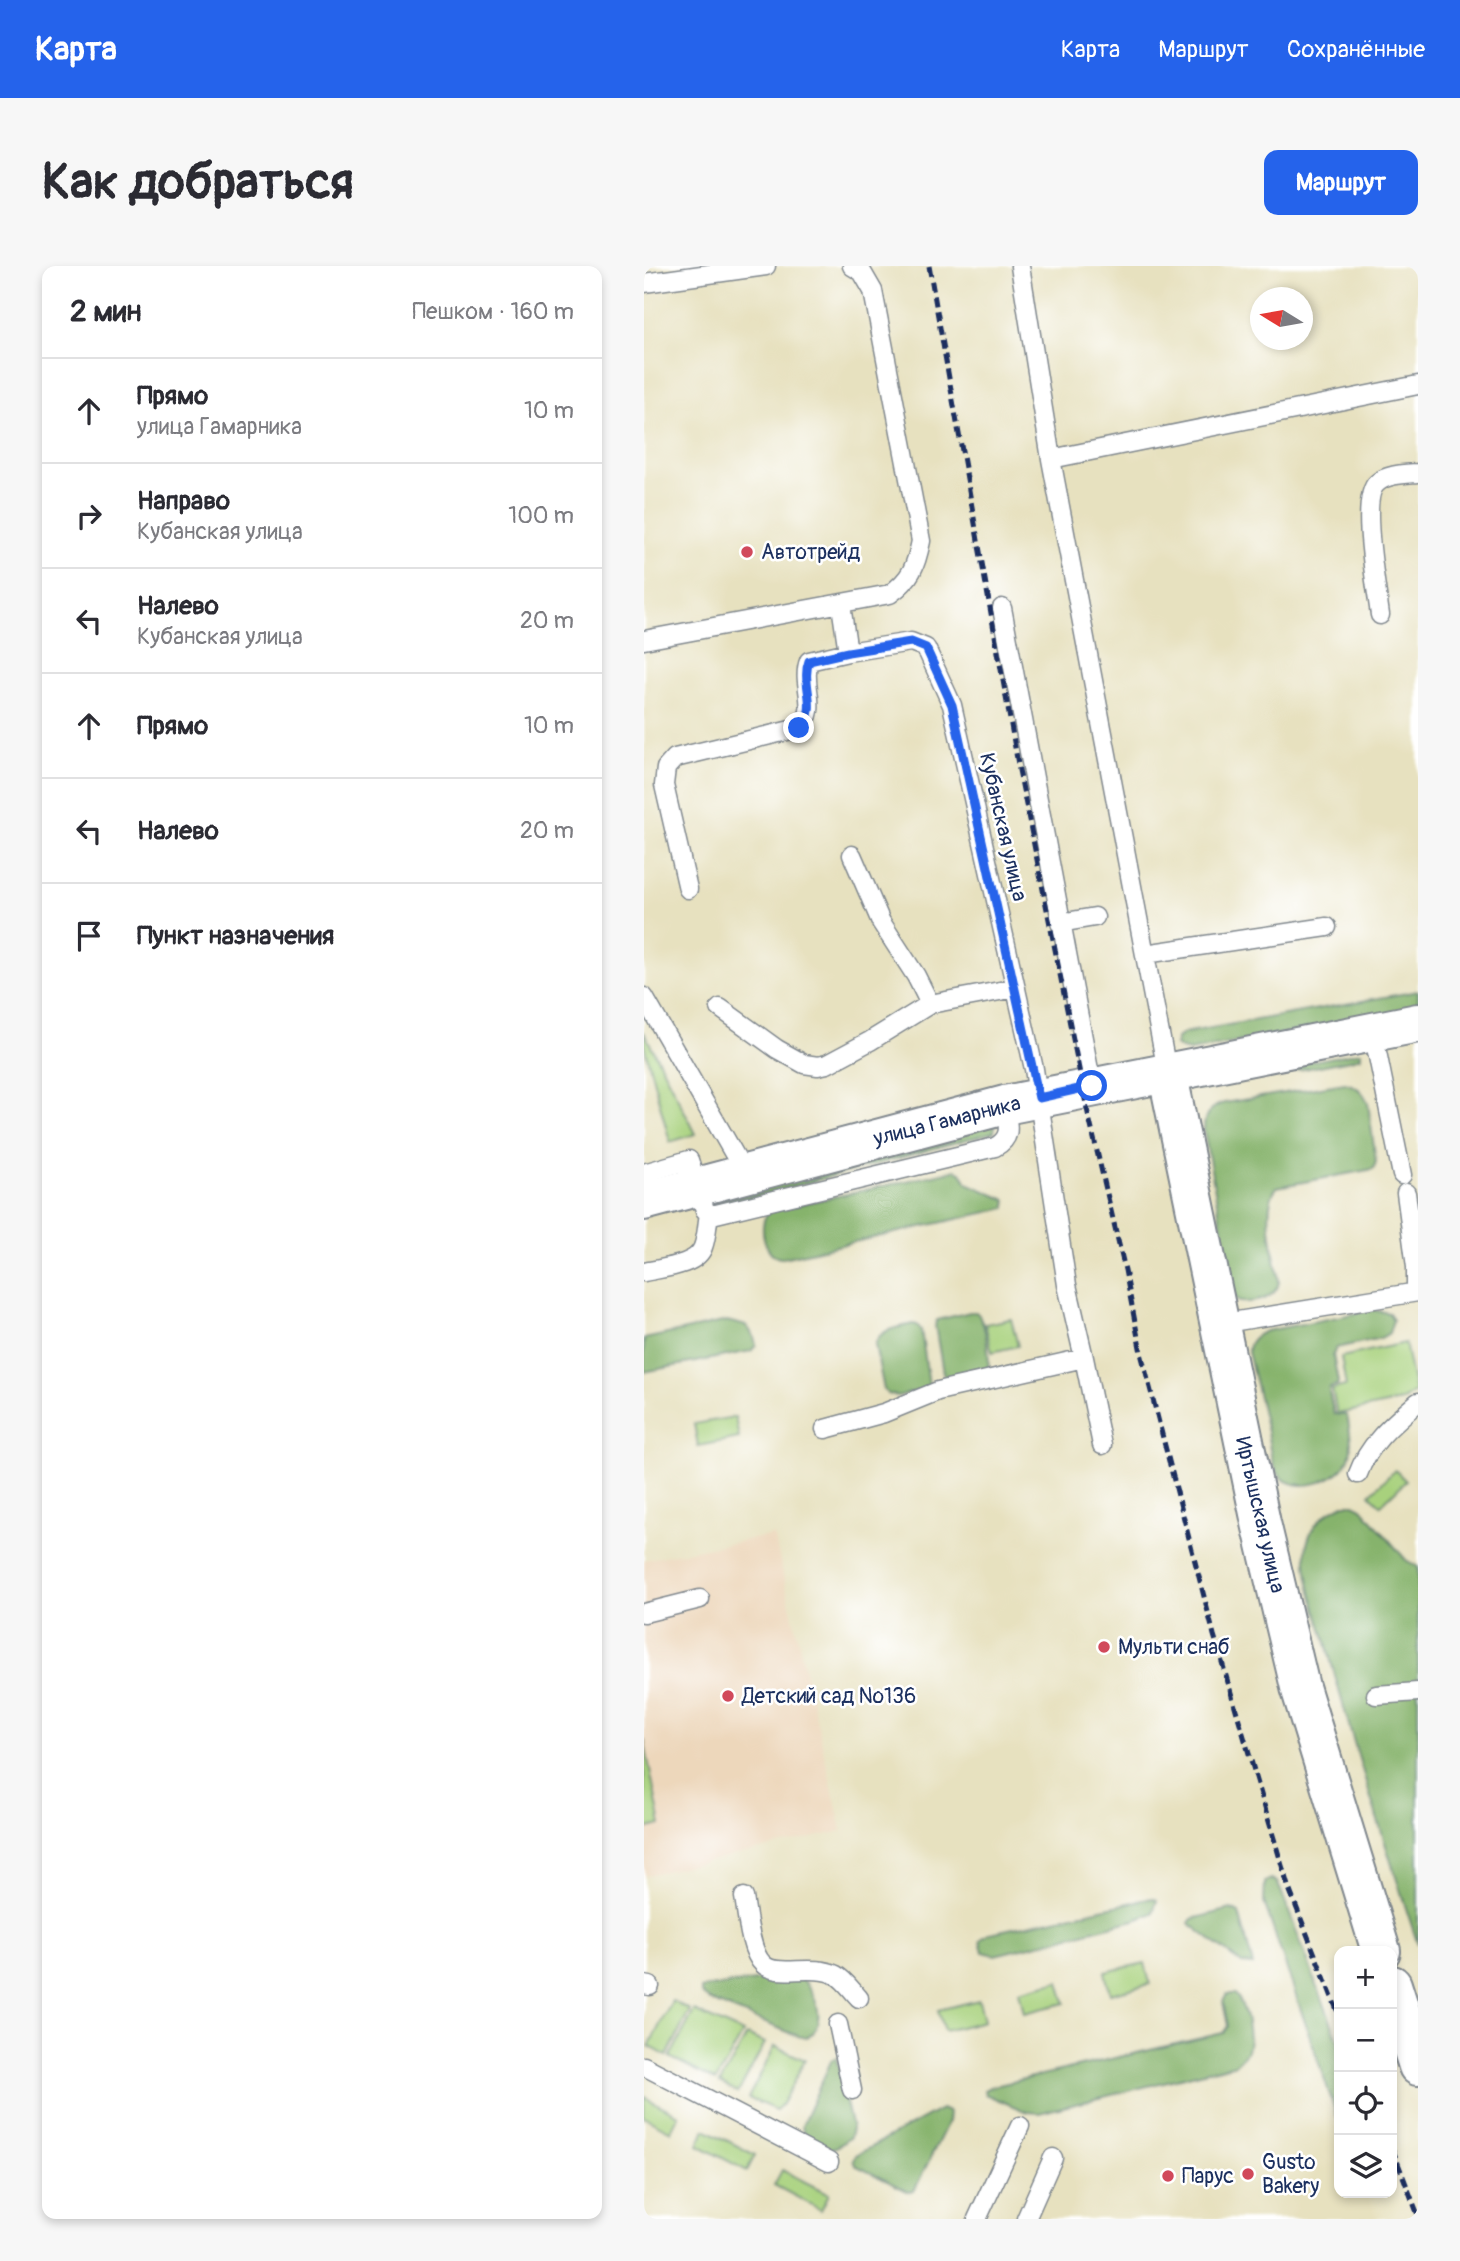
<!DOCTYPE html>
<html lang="ru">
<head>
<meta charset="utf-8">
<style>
	:root { --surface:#fff; --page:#f7f7f7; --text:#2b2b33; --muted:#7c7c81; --line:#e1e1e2; --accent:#2563eb }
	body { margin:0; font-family:Pangolin,sans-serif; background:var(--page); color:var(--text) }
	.controls { position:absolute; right:21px; bottom:21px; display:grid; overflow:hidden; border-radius:14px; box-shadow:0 4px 10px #0003 }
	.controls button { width:63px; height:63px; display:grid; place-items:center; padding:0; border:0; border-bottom:2px solid var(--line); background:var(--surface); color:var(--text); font:35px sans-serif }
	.compass { position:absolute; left:606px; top:21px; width:63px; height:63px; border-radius:50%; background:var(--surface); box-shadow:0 4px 10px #0003; rotate:281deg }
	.stop { position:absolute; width:21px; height:21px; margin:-16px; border:5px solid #2563eb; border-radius:50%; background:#fff }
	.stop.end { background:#2563eb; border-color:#fff; box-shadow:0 2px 7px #0008 }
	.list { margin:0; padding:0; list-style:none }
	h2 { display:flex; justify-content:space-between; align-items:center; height:91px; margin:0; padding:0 28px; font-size:30px }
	h2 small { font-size:23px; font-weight:400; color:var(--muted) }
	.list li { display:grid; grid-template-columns:46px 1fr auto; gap:21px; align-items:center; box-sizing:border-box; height:105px; padding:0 28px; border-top:2px solid var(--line) }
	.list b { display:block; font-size:26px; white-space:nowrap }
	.list p { margin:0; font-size:23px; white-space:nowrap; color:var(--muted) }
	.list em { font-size:23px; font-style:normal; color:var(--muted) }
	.icon { flex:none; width:38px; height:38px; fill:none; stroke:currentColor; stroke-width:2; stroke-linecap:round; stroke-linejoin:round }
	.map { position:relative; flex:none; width:774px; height:1953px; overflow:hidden; border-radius:14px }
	header { display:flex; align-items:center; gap:42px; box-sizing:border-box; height:98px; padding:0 35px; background:var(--accent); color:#fff }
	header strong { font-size:33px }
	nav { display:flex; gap:38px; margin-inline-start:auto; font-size:24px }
	.intro { display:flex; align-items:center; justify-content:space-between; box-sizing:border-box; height:168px; padding:0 42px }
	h1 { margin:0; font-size:49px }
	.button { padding:18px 32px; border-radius:14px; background:var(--accent); color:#fff; font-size:24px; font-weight:700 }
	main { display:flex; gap:42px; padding:0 42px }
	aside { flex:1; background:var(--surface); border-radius:14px; box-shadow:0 4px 10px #0003 }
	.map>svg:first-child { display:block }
</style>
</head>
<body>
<header>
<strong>Карта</strong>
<nav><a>Карта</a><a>Маршрут</a><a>Сохранённые</a></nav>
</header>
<div class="intro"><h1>Как добраться</h1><a class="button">Маршрут</a></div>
<main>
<aside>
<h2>2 мин<small>Пешком · 160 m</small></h2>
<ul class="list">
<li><svg class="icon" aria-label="ahead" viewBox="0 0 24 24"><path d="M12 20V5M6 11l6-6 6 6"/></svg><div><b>Прямо</b><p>улица Гамарника</p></div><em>10 m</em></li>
<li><svg class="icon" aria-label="right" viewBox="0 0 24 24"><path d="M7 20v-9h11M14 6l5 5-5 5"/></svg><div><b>Направо</b><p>Кубанская улица</p></div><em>100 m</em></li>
<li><svg class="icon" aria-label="left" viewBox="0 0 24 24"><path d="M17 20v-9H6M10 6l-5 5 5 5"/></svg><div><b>Налево</b><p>Кубанская улица</p></div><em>20 m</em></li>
<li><svg class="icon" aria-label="ahead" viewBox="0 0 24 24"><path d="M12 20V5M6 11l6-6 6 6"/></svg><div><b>Прямо</b></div><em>10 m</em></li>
<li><svg class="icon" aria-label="left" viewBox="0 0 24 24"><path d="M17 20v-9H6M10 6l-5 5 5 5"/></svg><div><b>Налево</b></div><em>20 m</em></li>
<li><svg class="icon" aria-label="arrive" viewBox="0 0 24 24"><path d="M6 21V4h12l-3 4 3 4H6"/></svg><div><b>Пункт назначения</b></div></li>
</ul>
</aside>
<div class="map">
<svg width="774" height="1953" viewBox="0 0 774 1953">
	<rect width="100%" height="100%" fill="#fff"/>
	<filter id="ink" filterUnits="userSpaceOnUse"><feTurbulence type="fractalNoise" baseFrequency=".0143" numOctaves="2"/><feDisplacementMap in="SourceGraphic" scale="14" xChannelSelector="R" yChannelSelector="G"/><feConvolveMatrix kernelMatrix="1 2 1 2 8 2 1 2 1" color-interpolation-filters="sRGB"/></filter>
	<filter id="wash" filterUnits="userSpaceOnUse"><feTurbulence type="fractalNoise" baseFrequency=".00686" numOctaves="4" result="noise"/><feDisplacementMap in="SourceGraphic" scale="28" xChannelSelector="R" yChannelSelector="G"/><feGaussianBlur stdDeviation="1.57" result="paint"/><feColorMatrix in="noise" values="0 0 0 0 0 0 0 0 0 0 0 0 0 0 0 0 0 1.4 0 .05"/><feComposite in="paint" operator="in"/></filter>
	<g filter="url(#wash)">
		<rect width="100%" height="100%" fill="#e7e1bf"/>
		<path fill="#edd7bb" d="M130,1269l68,296 -198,45v-316z"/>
		<path fill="#a8d17d" stroke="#62806e" stroke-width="2" d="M0,766l52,102 -26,8 -26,-97z
			M367,1053l7,27 -26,6 -7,-28z
			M761,1077l10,49 -14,9 -64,13 -5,-25 14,-3 -5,-29z
			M91,1151l4,21 -41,8 -4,-22z
			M751,1204l11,11 -25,24 -11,-11z
			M0,1473l17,86 -17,4z
			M501,1697l5,21 -40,10 -5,-22z
			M415,1715l6,22 -41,10 -5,-22z
			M335,1734l5,21 -40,10 -6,-21z
			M28,1735l18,9 -23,46 -18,-10z
			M50,1745l49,22 -27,48 -46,-24z
			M103,1769l18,8 -27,50 -18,-10z
			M131,1780l30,14 -23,44 -6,6 -28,-12z
			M0,1831l35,18 -8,16 -27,-14z
			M61,1863l50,26 -8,16 -49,-26z
			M138,1904l47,24 -8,16 -47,-25z"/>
		<path fill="#86b36c" stroke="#507165" stroke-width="2" d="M774,725v17l-228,43 -9,-2 -5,-4 1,-7 7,-5z
			M717,786v5l-11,3 -147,29 -9,-1 -4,-4z
			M701,817c12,3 18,8 23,20l8,59 -3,7 -96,18c-17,19 -1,71 2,95 -3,17 -24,21 -39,20l-5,-3 -31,-167c-1,-15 6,-25 20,-29z
			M351,858l-1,8 -279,76 -4,-2 2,-7z
			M312,904l5,2 6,11 39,17v8l-223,50c-19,1 -27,-37 -13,-47z
			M729,1044l16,3 4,7 -4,13 -8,5 -45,10 -3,7 5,27 -1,3 -7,2 -1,4 5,23 12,1 2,5c2,14 6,30 -1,42 -10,20 -55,34 -69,11 -7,-9 -8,-25 -10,-36 -6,-29 -13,-57 -20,-85 0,-12 8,-17 18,-21z
			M326,1046h6c10,8 14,45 12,58 -10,8 -30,12 -42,8l-3,-5 -8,-48 2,-5z
			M83,1055l20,5 7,11 2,8 -5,6 -107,21v-33z
			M269,1058l4,1 4,5 8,55 -3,4 -28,7 -10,-2 -4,-4 -9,-45c4,-17 23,-17 38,-21z
			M700,1238h10l8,4 44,52 12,7v378c-33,-101 -66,-203 -93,-306 -7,-27 -21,-60 -19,-88 2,-23 17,-38 38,-47z
			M627,1613l6,3 4,9 58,152v79l-75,-220 1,-20z
			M508,1632l5,2 -4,13 -15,6 -143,36 -12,-3 -3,-12 10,-7z
			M587,1643l8,4 14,52 -11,-1 -53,-41 3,-4z
			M135,1712h22c15,14 27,46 6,60l-9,-2 -87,-35 -10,-7v-5l8,-2z
			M583,1728h8c10,10 17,42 12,56 -2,5 -8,10 -11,14l-197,49 -12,-1 -42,-18 -1,-4 6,-3 233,-54 5,-7 -5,-24z
			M192,1792l16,71 -2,8c-4,3 -9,8 -14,10 -15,6 -34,-7 -34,-22l30,-66z
			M297,1843l8,3 -1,10 -34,69 -5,1 -54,-27 -2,-6 3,-4z"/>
	</g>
	<g filter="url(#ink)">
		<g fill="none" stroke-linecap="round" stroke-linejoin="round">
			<g stroke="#81888e" stroke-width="21">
				<path id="lane" d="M376,0l31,193 116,612
					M0,17l122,-17
					M407,193l367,-74
					M358,342l90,478
					M736,349c-3,-25 -21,-117 -3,-132 10,-9 28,-9 41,-10
					M0,374l246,-46c21,-15 26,-28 31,-53l-48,-250 -11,-19 -10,-6
					M208,589l29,67 35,54 14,28
					M44,623l-24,-104 2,-17 9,-10 124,-30c22,-18 1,-44 10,-67l39,-9 -7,-47
					M416,657l35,-6
					M501,688l182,-27
					M0,731l101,176
					M76,742l57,41 27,15 14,2 9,-2 43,-23 60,-37 86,-16
					M729,766l29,143
					M0,907l45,-13 16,50 4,4h7l279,-67c19,-10 12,-24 10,-42
					M762,927l10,74v25
					M0,1006c17,-4 53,-6 59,-25 4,-10 4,-23 6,-33
					M575,1058l199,-32
					M440,1092l18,87
					M181,1163l59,-16 54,-22 146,-33 -17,-73 -33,-216 -82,-364 -26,-57 -15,-6 -63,10
					M714,1208c11,-31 36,-51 60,-72
					M0,1347l56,-14
					M732,1429l42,-3
					M100,1631c3,17 6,55 19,67 14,14 49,-1 73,11 9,5 16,16 23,23
					M0,1719l6,1
					M194,1758l14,66
					M0,1800l185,96
					M333,1953l43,-93
					M382,1953l27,-61"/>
			</g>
			<g stroke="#81888e" stroke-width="42">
				<path id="secondary" d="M523,805l94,452 39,164 81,264
					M0,935l361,-96 413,-82
					M748,1719l26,81"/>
			</g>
			<use href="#lane" stroke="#fff" stroke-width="18"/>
			<use href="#secondary" stroke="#fff" stroke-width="38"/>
			<path stroke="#1b2f5e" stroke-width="5" stroke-dasharray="10 5" stroke-linecap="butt" d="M285,0l90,504 68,339 38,161 16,83 73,282 74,251 51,129
				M748,1882l26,67"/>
		</g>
	</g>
	<g fill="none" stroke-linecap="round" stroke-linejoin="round" filter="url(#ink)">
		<path stroke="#2563eb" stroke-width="9" d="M155,462c22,-18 1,-44 10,-67l39,-9 63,-10 15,6 26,57 87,393 53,-12"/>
	</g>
	<g fill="#d1495b" stroke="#fff" stroke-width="2.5">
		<circle cx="103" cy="286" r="7"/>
		<circle cx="460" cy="1381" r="7"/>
		<circle cx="84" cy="1430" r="7"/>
		<circle cx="604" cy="1908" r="7"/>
		<circle cx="524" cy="1910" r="7"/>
	</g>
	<g text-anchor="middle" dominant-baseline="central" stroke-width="5" stroke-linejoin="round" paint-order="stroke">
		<g font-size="21" fill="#1b2f5e" stroke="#fff" text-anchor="start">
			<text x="117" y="286">Автотрейд</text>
			<text x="474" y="1381">Мульти снаб</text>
			<text x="98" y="1430">Детский сад №136</text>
			<text x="618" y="1896">Gusto<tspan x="618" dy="24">Bakery</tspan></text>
			<text x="538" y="1910">Парус</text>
		</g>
		<g font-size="21" fill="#1b2f5e" stroke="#fff">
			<text transform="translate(359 561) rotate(77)">Кубанская улица</text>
			<text transform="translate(303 855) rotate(-14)">улица Гамарника</text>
			<text transform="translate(616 1249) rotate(77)">Иртышская улица</text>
		</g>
	</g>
</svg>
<div class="controls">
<button>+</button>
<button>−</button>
<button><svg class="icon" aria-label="locate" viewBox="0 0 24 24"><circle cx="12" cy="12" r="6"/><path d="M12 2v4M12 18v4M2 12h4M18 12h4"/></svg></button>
<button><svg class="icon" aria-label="layers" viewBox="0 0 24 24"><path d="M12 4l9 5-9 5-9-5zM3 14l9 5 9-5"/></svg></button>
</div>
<svg class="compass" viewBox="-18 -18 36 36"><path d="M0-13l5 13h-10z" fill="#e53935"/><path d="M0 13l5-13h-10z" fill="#7c7c81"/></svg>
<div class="stop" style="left:448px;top:820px"></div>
<div class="stop end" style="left:155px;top:462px"></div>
</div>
</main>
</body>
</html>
